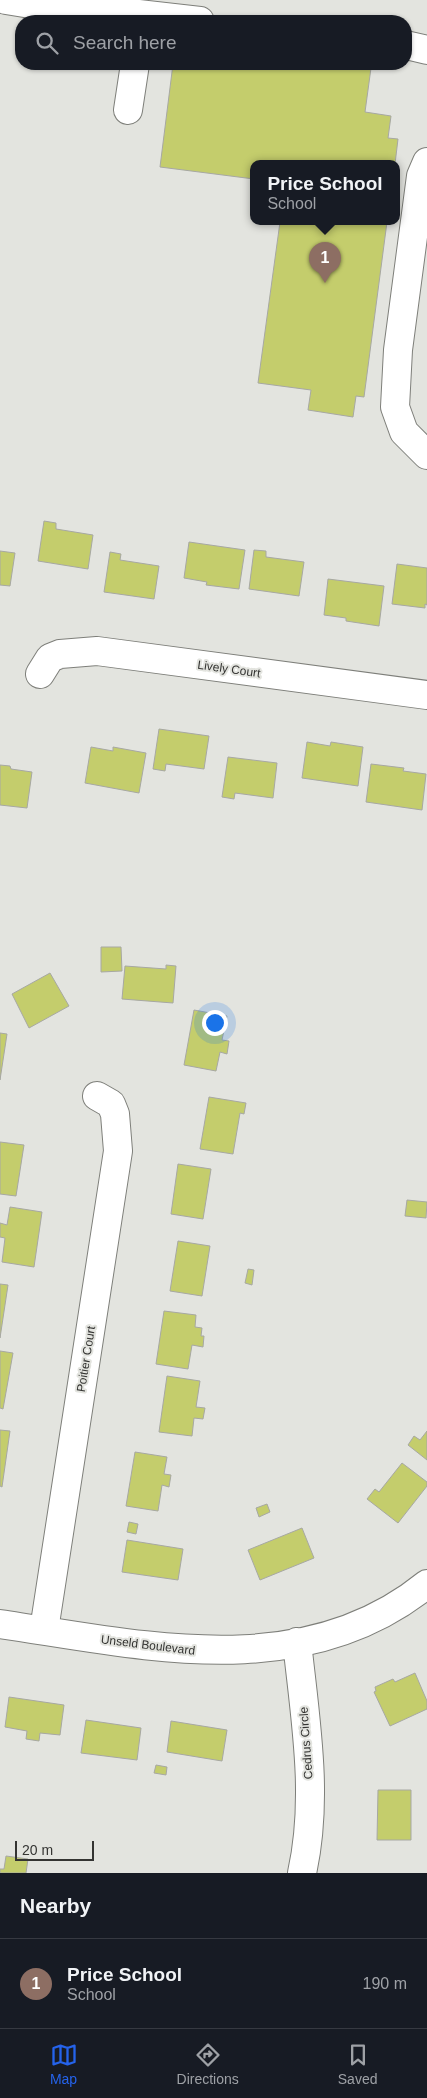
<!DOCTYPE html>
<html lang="en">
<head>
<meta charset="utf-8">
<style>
	:root { --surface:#171b24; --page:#242831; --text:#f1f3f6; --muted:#9ea1a6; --line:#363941; --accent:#2563eb }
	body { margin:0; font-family:Helvetica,sans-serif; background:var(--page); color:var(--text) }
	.scale { position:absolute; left:15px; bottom:12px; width:79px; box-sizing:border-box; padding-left:5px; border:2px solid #343432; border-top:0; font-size:14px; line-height:18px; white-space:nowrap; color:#343432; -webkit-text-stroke:4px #e3e4df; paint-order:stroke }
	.you { position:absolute; left:214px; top:1022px; width:18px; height:18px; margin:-12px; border:4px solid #fff; border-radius:50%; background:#1a73e8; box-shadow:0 0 0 8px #1a73e833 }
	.badge { display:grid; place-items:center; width:32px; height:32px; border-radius:50%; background:var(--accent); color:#fff; font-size:16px; font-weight:700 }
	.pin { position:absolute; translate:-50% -41px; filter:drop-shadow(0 1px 2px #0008) }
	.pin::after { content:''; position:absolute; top:26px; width:18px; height:15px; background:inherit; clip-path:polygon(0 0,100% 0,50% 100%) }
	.popup { position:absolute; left:250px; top:160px; width:150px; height:65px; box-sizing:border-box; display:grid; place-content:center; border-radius:10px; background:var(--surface); filter:drop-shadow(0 1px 4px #0005); font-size:16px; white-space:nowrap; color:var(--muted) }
	.popup b { font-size:19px; color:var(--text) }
	.popup::after { content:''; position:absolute; left:50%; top:100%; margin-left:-10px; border:10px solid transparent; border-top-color:var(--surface) }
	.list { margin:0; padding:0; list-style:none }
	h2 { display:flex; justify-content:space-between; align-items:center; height:65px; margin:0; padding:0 20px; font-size:21px }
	h2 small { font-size:16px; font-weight:400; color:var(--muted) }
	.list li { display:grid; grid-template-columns:32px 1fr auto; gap:15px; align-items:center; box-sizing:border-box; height:90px; padding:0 20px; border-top:1px solid var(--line) }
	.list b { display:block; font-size:19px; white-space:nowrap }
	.list p { margin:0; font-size:16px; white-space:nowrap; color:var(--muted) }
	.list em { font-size:16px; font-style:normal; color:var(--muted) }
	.icon { flex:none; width:28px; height:28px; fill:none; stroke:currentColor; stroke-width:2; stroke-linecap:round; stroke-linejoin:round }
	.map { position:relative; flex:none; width:427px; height:1873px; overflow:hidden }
	.search { position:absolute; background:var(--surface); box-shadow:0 1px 4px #0004; left:15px; right:15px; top:15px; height:55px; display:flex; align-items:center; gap:12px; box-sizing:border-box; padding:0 18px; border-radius:20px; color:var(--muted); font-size:19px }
	.sheet { height:155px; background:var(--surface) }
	nav { display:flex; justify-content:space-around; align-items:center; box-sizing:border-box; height:70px; border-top:1px solid var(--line); background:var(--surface); font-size:14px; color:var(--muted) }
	nav a { display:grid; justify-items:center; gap:2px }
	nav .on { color:var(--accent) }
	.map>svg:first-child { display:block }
</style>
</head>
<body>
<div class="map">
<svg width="427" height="1873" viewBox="0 0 427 1873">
	<rect width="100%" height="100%" fill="#e3e4df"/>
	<path fill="#c4cd6c" stroke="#a7a8a3" d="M173,64h168l30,4 -6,44 26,4 -3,22 10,1 -3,25h-141v15l-94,-12z
		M280,222h107l-23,175 -8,-1 -3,21 -45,-7 3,-20 -53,-7z
		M44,521l12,2v6l37,6 -5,34 -50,-8z
		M189,542l56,8 -6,39 -33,-4 1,-3 -23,-4z
		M254,550l12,1v6l38,5 -5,34 -50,-7z
		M0,551l15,2 -5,33 -10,-1z
		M110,552l11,2 -1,6 39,6 -5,33 -50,-7z
		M397,564l30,4v37l-2,-1v4l-33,-4z
		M328,579l56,7 -5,40 -33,-5v-3l-22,-3z
		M159,729l50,7 -5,33 -38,-5 -1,7 -12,-2z
		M307,742l23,4 1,-4 32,5 -5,39 -56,-8z
		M91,747l22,4v-4l33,6 -7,40 -54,-10z
		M228,757l49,6 -4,35 -38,-5 -1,6 -12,-2z
		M371,764l33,4 -1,3 23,3 -4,36 -56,-8z
		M0,765l10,1 1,3 21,3 -5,36 -27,-3z
		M101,947h20l1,24 -21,1z
		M166,965l10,1 -3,37 -51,-4 3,-33 41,3z
		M50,973l19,33 -40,22 -17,-34z
		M194,1010l33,6 -5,24 7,1 -2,13 -7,-2 -4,19 -32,-6z
		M0,1033l7,1 -7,46z
		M209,1097l37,6 -2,11 -4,-1 -7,41 -33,-5z
		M0,1142l24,3 -8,51 -16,-2z
		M178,1164l33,5 -8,50 -32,-5z
		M407,1200l20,2 -1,16 -21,-2z
		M10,1207l32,5 -8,55 -32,-5 3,-24 -5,-1v-14l7,2z
		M178,1241l32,5 -8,50 -32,-5z
		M248,1269l6,1 -2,15 -7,-2z
		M0,1284l8,1 -8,53z
		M164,1311l32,4 -1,12 7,1 -1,8h3l-1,11 -11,-2 -4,24 -32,-5z
		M0,1351l13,2 -10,56 -3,-1z
		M167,1376l33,5 -4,26 9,1 -2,11 -9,-1 -2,18 -33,-4z
		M0,1430l10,1 -8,56 -2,-1z
		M427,1431v29l-19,-15 6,-9 6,4z
		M135,1452l32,5 -3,17 7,1 -2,12 -7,-2 -4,26 -32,-5z
		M402,1463l25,19v4l-29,37 -31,-24 8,-10 4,3z
		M267,1504l3,8 -11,5 -3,-9z
		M129,1522l9,2 -2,10 -9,-2z
		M302,1528l12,30 -54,22 -12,-30z
		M127,1540l56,9 -5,31 -56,-8z
		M415,1673l12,28v8l-37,17 -16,-34 2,-1 -1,-4 18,-8 2,3z
		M9,1697l55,8 -4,30 -20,-2 -1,8 -13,-2 1,-8 -22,-4z
		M86,1720l55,8 -4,32 -56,-7z
		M171,1721l56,9 -5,31 -55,-9z
		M156,1765l11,2 -1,8 -12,-2z
		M378,1790h33v50h-34z
		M6,1856l22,3 -2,14h-26v-4h4z"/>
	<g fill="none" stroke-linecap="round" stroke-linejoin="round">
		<g stroke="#7e7f7a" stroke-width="30">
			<path id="minor" d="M6,0l86,14 21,-3 87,10
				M406,45l21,5
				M128,110l7,-46
				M427,162l-6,14 -23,174 -3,57 9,25 23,23
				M40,674l10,-16 10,-4 37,-3 330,44
				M0,1624c143,21 303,61 427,-40
				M44,1630l74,-479 -3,-37 -4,-10 -14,-8
				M297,1642c8,76 22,155 5,231"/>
		</g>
		<use href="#minor" stroke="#fff" stroke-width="28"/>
	</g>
	<g text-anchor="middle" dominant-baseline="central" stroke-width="4" stroke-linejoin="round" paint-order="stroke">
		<g font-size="12" fill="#343432" stroke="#e3e4df">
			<text transform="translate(229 669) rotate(8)">Lively Court</text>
			<text transform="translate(86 1359) rotate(-81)">Poitier Court</text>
			<text transform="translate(148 1645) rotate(7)">Unseld Boulevard</text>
			<text transform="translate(306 1743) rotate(-94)">Cedrus Circle</text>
		</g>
	</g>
</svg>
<div class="scale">20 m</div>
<div class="you"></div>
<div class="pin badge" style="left:325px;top:283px;background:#8d6e63">1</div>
<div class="popup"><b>Price School</b>School</div>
<div class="search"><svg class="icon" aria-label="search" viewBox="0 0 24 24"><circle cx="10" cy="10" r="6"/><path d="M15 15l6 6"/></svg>Search here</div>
</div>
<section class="sheet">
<h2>Nearby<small></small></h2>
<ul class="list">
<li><span class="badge" style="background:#8d6e63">1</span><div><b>Price School</b><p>School</p></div><em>190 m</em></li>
</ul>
</section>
<nav>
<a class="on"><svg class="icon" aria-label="map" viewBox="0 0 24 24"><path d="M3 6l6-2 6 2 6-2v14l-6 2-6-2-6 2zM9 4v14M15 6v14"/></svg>Map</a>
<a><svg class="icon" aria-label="directions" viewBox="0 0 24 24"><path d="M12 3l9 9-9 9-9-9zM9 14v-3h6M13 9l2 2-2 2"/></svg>Directions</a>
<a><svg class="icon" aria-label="saved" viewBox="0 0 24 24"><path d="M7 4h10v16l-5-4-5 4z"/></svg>Saved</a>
</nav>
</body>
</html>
